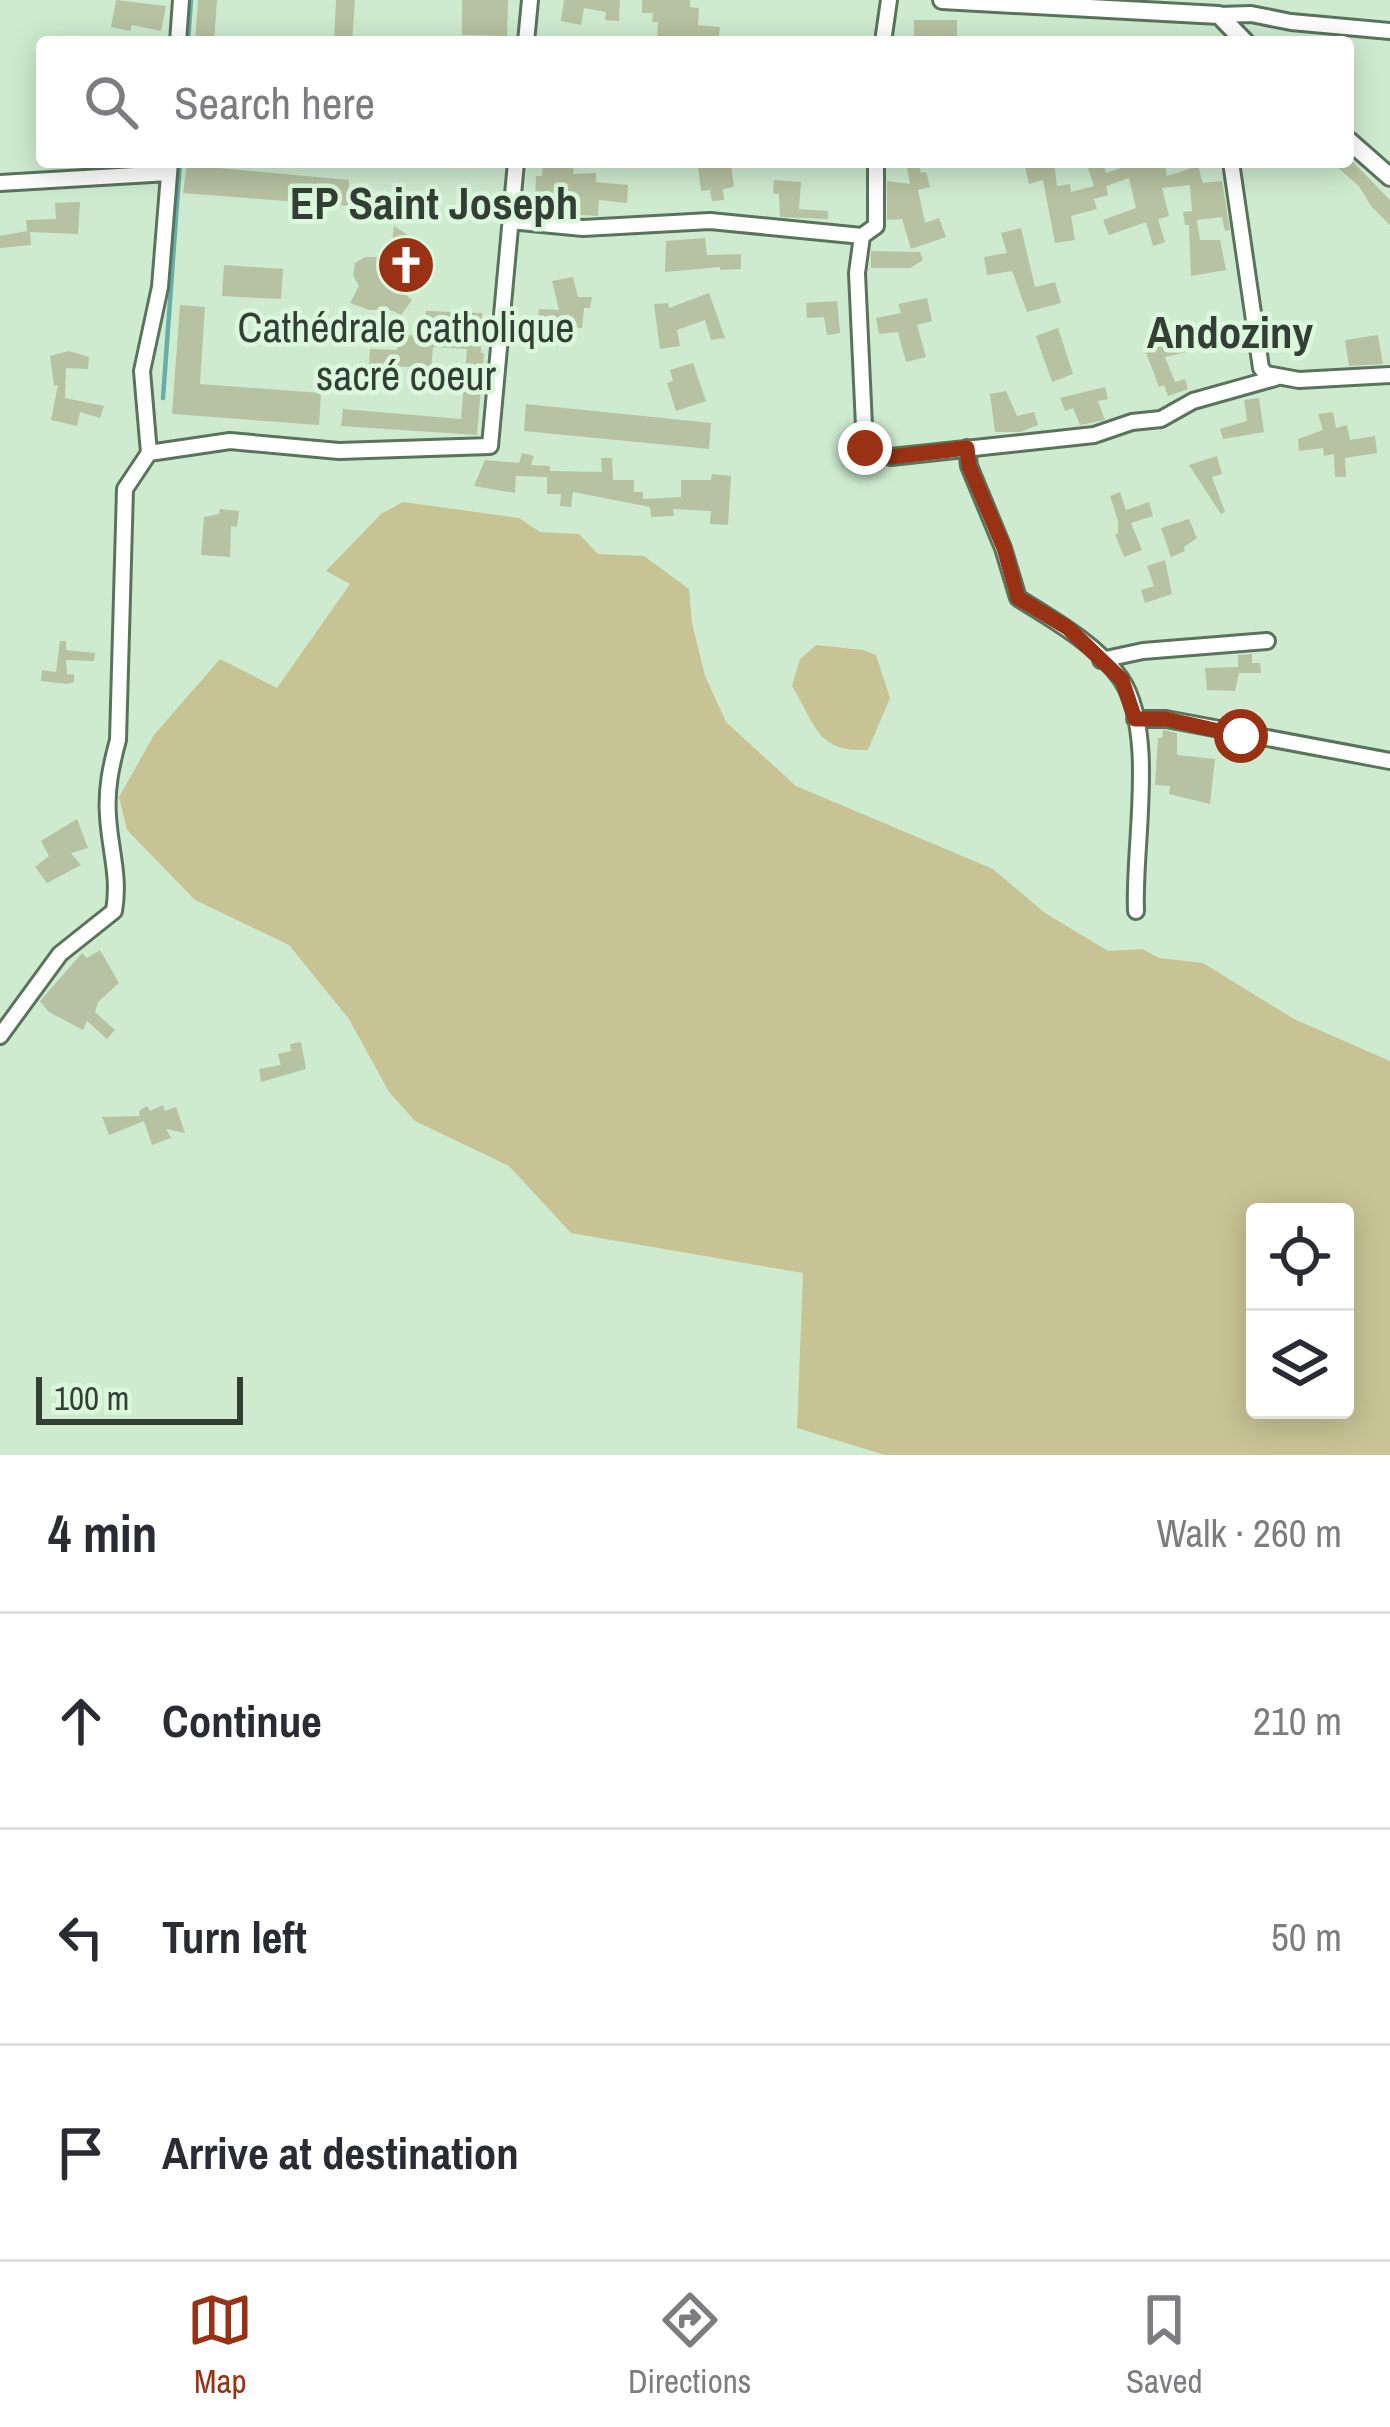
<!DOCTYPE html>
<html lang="en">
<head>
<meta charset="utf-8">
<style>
	:root { --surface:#fff; --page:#f2f2f3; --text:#2b2b33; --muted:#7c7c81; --line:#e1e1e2; --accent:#993214 }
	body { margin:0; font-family:"Archivo Narrow",sans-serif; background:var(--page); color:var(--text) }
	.controls { position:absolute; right:36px; bottom:36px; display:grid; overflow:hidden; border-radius:12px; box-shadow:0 6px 30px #0003 }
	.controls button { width:108px; height:108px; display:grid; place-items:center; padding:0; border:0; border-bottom:3px solid var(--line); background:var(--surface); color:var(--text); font:60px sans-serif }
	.scale { position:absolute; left:36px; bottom:30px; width:207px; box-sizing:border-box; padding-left:12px; border:6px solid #333f34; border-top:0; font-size:33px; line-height:42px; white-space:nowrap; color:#333f34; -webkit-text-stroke:9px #dbf8dd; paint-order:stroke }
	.stop { position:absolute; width:36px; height:36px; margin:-27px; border:9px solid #993214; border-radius:50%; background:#fff }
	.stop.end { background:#993214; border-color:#fff; box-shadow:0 3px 12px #0008 }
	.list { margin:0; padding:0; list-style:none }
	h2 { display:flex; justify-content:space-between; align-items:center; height:156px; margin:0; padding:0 48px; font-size:51px }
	h2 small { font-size:39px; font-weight:400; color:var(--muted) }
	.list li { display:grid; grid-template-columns:78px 1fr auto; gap:36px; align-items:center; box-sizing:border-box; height:216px; padding:0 48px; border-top:3px solid var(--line) }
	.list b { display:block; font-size:45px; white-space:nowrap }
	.list em { font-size:39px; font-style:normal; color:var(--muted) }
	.icon { flex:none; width:66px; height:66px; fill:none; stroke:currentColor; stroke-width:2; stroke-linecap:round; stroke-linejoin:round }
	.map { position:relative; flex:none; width:1390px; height:1455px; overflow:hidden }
	.search { position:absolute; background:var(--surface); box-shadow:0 6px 30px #0003; left:36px; right:36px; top:36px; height:132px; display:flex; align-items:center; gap:30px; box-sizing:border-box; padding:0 42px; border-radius:12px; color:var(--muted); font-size:45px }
	.sheet { height:804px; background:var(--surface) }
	nav { display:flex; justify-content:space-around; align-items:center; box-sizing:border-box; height:168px; border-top:3px solid var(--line); background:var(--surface); font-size:33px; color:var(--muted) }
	nav a { display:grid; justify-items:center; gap:6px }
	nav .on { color:var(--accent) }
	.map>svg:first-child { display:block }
</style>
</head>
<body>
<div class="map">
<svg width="1390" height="1455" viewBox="0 0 1390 1455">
	<rect width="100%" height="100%" fill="#ceebd0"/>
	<path fill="#c8c394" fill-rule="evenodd" d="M403,502l116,16 21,14 39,2 19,20 46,2 45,33 3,34 13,53 21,46 70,64 197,83 52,44 63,38 34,-2 17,9 44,5 91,56 96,42v394h-505l-88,-27 6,-155 -232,-40 -62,-67 -94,-45 -26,-29 -40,-73 -60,-74 -94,-45 -68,-70 -8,-33 35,-62 66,-76 57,29 73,-104 -24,-13 55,-57zM1255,1212h90v198h-90z
		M816,645l47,5 13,5 14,43 -22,52c-52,2 -52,-25 -76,-64l8,-27z"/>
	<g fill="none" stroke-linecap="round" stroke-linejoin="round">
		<path stroke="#65aeaa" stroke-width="4.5" d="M188,42l3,-42
			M163,398l17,-236"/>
	</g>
	<path fill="#b6c2a1" d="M116,0l50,6 -5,25 -29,-6 -2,6 -19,-4z
		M198,0h19l-3,42h-19z
		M336,0h19l-3,42h-18z
		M462,0h46l-1,36 -45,-1z
		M564,0h56l-1,21 -14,-1 1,-8 -22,-4 -3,17 -20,-4z
		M642,0h48v7l9,1 -1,17 22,2 -2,15h-61l1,-20h-6l1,-9h-11z
		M914,20h43v22h-43z
		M1348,157l42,43v25l-19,-19 -12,-20 -28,-24h17z
		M543,162h31l-1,12 23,-1v9l32,3 -1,18 -28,-3 -1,16 -75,-5 1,-11 11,1 1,-25h6z
		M906,162h12l3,11 5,-1 4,15 -12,3 7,33 14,-5 7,19 -35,12 -9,-30 -15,1v-39l23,3z
		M1042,162h12l3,24 13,-2 1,8 23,-6 -8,-24h17l3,11 31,-11h28l2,14 31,-10 5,17 19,-2 8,49 -5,1 -3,-14 -25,3 3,20h20l6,30 -35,6 -2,-51h-4l-2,-13 9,-1 -2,-26 -28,3 7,28 -11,3 7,23 -12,4 -7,-24 -37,13 -6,-15 33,-12 -7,-30 -23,8 2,9 -14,4 3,10 -26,7 4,24 -20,3 -12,-63 -14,4 -4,-17z
		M731,163l3,24 -11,2 1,11 -12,1 -2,-11 -9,1 -3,-24z
		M187,165l162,15 -1,26 -165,-13z
		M774,180l27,2 -2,27 29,2v8l-48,-2 -1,-23 -6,-1z
		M80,202l-2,32 -48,-2 1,13 -31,3v-12l27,-5 -1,-11 30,-1 -1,-16z
		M394,226l38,25 3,9 -11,2 -20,31 8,7 -11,15 -10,-5h-22l-19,-7 9,-17 -6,-11 2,-12 10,-6h17l10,-16z
		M1021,228l14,59 20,-5 6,21 -34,9 -15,-41 -25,4 -3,-18 23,-4 -6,-20z
		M705,238l2,17 34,-1v15l-21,1v-3l-55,5 1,-31z
		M871,251l49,1 3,8 -13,8h-39z
		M224,265l59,4 -2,30 -59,-3z
		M573,277l5,20h14l-2,11h-6l-2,20 -44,-3 1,-16 20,1 -7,-29z
		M709,293l16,45 -14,2 -6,-20 -28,10 3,16 -20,3 -6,-45 14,-1 1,5z
		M927,298l5,23 -15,4 9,32 -20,5 -8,-30 -19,2 -3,-16 25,-5 -3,-9z
		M837,301l3,32 -13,2 -3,-18 -17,1 -1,-15z
		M180,305l25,2 -5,77 121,9 -2,32 -147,-11z
		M426,311l56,2 -1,40h3l-7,82 -136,-9 2,-17 118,10 6,-70 -34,-2 -2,25 -14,-1v-4l-48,-1 1,-17 27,1v-15l41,1 -13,-7z
		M1058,328l15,46 -21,8 -16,-46z
		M1378,335l5,29 -34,2 -4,-26z
		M1200,336l4,12 -39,9 10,25 10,-3 3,10 -20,7 -4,-11 -5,2 -15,-40z
		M69,351l20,6 -1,12 -22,-1 -1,30 39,8 -4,12 -20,-6 -3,14 -26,-6 7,-35 -4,1 -4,-30z
		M693,363l13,38 -30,10 -9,-28 6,-2 -3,-11z
		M1105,387l3,12 -10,2 7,19 -25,5 -7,-17 -8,3 -5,-13z
		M1006,391l11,25 17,-4 4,13 -18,7h-25l-5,-38z
		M1259,398l5,34 -41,7 -3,-10 27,-8 -3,-21z
		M526,404l185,19 -2,26 -185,-18z
		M1333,412l3,16 11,-3 3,15 25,-4 2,17 -32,5 1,19h-11l-1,-23 -10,2 -1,-8 -24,3 -1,-12 25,-9 -5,-16z
		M522,453l12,3 -3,9 19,1v5l52,1 -1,-14h11l1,22h21v12h9v7l38,-2v-17h30l1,-6 19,2 -3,49 -18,-1 1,-13 -38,-2 1,7 -23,1 -1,-10 -77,-15 -2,15 -11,-1 1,-12h-14v-17l-31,-1 -1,17 -41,-7 11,-26 34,3z
		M1217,456l5,18 -10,3 13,35 -4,2 -32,-49z
		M1120,492l6,18 23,-8 4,14 -22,7 11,27 -18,7 -9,-23h3v-13l-8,-25z
		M220,509l19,2 -2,16 -6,-1 -1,31 -29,-2 3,-38 15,-3z
		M1189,519l8,19 -13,9 1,4 -14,6 -10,-29z
		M1165,560l7,34 -27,9 -4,-13 13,-4 -7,-20z
		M60,641h6v9l29,3 -1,8 -28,-1 1,14 7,1v7l-7,2 -26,-3 1,-11 14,2z
		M1252,654v9h8l1,10h-22l-4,18 -28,-1 -2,-22 33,-1v-12z
		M1163,730l14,3v22l38,4 -5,45 -41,-10 1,-8 -15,-1 3,-47h4z
		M77,819l11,29 -17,5 10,12 -34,18 -12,-16 14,-11 -8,-15z
		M100,950l19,33 -21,19 -3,10 20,18 -8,9 -20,-18 -4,9 -34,-18 -9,-11 42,-48 5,5z
		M301,1042l5,27 -45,13 -2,-13 22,-4 -3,-11 13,-3 -1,-7z
		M163,1105l2,6 11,-4 9,26 -19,-4 5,9 -19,7 -8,-24 -35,14 -7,-18 38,-1 -1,-5 8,-5 3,5z"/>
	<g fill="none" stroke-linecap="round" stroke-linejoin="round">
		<g stroke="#5a745c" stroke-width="20">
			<path id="minor" d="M1219,15l32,-1 40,8 99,9
				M178,42l3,-42
				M526,42l4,-42
				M883,42l6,-42
				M1231,162l30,206 5,6 33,6 91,-5
				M0,183l169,-10
				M510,221l73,7 127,-7 152,15 -5,37 8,175 26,9 203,-22 38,-13 29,-3 32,-18 82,-23
				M862,236l14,-10v-64
				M967,448l2,18 34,82 15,50c34,21 80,47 103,81 36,54 12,167 15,232
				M149,453l81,-12 109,10 151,-5 26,-284
				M1101,660l42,-9 124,-10
				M1135,719h31l224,42
				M0,1036l60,-82 54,-43c6,-35 -4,-60 -6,-95 -2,-27 3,-50 10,-76l7,-251 24,-36 -7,-82 18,-84 10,-125"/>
		</g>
		<g stroke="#5a745c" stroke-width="22">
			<path id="tertiary" d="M942,0l277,15 26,27
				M1348,140l42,37"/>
		</g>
		<use href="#minor" stroke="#fff" stroke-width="14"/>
		<use href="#tertiary" stroke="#fff" stroke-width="16"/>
	</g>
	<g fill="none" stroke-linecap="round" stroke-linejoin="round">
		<path stroke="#993214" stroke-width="15" d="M865,448l26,9 76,-9 2,18 35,82 14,50 50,30 54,52 13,39h31l75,17"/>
	</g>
	<defs>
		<g id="church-disc" transform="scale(3)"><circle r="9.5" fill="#993214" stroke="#dbf8dd"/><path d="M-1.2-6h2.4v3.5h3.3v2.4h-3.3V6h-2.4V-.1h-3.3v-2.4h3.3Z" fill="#fff"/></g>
	</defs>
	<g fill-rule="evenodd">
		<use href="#church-disc" x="406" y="265"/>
	</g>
	<g text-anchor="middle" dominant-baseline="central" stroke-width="9" stroke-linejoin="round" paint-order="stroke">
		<g font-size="42" fill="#333f34" stroke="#dbf8dd">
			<text x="406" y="327">Cathédrale catholique<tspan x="406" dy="48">sacré coeur</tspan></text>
		</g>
		<g font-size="45" font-weight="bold" fill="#333f34" stroke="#dbf8dd">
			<text x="434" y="202">EP Saint Joseph</text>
			<text x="1230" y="331">Andoziny</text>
		</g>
	</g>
</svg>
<div class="controls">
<button><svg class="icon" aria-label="locate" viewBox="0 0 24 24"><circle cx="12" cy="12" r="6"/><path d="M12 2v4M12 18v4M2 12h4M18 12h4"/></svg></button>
<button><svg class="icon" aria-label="layers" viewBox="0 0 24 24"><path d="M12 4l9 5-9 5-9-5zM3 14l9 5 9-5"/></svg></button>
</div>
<div class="scale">100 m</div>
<div class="stop" style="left:1241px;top:736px"></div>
<div class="stop end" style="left:865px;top:448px"></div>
<div class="search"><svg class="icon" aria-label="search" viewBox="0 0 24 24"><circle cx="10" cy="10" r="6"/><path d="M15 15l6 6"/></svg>Search here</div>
</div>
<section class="sheet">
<h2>4 min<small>Walk · 260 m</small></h2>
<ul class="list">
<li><svg class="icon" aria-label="ahead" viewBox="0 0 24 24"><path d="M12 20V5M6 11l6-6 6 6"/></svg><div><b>Continue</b></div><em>210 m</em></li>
<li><svg class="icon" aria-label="left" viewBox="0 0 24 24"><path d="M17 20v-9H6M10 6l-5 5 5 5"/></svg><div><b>Turn left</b></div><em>50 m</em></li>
<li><svg class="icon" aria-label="arrive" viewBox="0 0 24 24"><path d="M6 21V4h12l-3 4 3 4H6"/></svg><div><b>Arrive at destination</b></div></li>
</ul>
</section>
<nav>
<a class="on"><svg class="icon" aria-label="map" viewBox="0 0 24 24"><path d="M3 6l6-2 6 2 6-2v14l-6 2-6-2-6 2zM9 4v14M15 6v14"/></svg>Map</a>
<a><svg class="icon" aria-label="directions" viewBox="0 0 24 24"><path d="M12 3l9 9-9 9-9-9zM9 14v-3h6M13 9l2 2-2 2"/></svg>Directions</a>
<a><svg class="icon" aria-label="saved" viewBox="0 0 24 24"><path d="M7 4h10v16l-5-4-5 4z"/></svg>Saved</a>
</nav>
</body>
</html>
